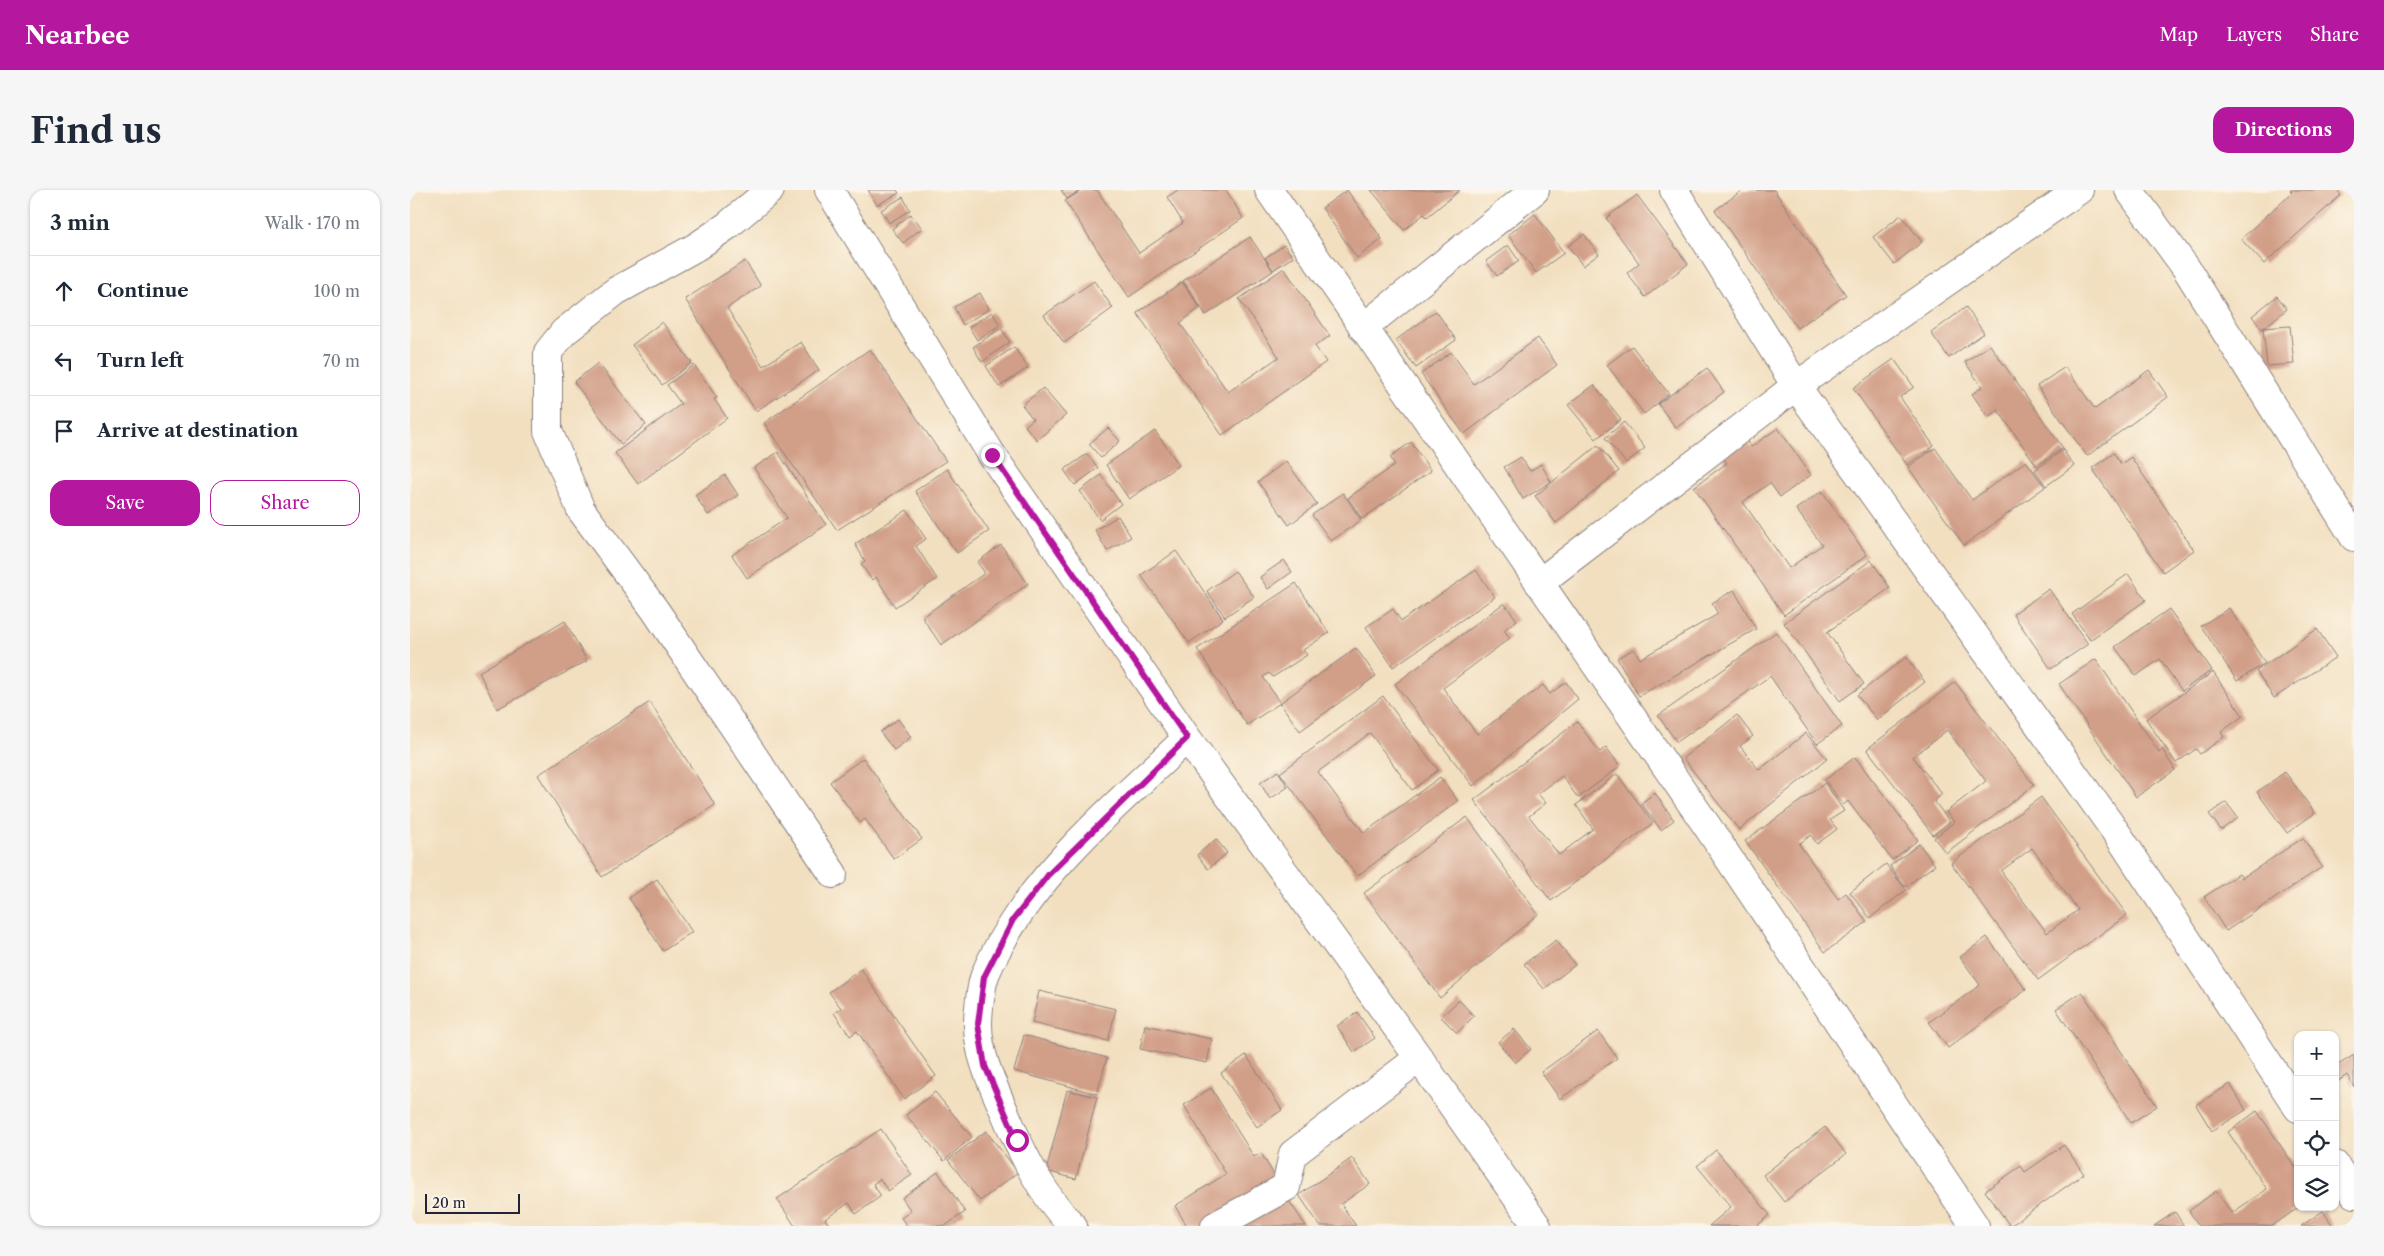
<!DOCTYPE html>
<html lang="en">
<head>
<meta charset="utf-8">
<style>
	:root { --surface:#fff; --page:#f6f6f7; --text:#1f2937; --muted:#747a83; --line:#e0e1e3; --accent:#b5179e }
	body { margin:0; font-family:"Libre Caslon Text",serif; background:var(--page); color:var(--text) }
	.controls { position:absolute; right:15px; bottom:15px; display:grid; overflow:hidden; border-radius:10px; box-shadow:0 1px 4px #0004 }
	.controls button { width:45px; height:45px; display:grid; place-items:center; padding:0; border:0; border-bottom:1px solid var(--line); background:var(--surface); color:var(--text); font:25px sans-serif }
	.scale { position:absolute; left:15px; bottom:12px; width:95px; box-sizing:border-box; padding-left:5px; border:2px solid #22223b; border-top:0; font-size:14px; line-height:18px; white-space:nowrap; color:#22223b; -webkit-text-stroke:4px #fcf5e5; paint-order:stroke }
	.stop { position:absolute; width:15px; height:15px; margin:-11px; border:4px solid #b5179e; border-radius:50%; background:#fff }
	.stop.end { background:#b5179e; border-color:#fff; box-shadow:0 1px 5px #0008 }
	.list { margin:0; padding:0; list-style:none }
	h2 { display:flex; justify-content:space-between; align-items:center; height:65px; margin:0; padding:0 20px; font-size:21px }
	h2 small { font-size:16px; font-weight:400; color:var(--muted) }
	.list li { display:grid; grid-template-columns:32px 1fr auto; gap:15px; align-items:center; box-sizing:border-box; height:70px; padding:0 20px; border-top:1px solid var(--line) }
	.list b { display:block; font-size:19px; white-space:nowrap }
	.list em { font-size:16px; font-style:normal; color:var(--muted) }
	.actions { display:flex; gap:10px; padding:15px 20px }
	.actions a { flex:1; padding:11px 0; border:1px solid var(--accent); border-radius:15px; text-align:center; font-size:18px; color:var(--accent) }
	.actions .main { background:var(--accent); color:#fff }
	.icon { flex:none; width:28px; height:28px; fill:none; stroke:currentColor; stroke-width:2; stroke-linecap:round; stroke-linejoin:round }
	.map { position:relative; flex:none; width:1944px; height:1036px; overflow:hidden; border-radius:15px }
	header { display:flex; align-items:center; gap:30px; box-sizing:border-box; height:70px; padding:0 25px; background:var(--accent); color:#fff }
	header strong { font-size:24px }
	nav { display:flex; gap:28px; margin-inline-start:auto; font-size:18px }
	.intro { display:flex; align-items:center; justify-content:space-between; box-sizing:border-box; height:120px; padding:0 30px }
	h1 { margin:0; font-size:35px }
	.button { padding:12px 22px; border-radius:15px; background:var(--accent); color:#fff; font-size:18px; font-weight:700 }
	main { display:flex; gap:30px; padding:0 30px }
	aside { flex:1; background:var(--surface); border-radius:15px; box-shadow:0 1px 4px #0004 }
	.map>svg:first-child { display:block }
</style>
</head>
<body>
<header>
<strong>Nearbee</strong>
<nav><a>Map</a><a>Layers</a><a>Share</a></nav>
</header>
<div class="intro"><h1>Find us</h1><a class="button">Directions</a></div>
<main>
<aside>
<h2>3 min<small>Walk · 170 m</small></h2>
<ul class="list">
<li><svg class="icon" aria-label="ahead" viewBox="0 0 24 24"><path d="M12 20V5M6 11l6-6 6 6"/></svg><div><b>Continue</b></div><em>100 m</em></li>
<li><svg class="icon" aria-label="left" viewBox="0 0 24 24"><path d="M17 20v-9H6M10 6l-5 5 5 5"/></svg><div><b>Turn left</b></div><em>70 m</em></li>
<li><svg class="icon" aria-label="arrive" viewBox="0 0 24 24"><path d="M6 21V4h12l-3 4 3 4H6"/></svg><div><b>Arrive at destination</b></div></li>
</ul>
<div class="actions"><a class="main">Save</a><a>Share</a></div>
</aside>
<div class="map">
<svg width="1944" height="1036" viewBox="0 0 1944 1036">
	<rect width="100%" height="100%" fill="#fcf5e5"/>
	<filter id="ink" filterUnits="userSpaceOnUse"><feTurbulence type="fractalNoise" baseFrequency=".02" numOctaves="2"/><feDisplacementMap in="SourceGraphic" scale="10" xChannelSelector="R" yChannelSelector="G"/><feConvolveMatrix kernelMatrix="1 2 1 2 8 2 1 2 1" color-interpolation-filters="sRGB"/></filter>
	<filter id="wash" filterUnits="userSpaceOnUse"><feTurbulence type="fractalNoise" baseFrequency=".0096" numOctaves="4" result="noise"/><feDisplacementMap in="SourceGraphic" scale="20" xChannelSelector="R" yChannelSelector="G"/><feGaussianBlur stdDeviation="1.12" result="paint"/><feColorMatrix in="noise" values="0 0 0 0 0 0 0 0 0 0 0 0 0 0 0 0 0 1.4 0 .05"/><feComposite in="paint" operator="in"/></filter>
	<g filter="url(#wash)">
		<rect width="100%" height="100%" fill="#f2dfc0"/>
		<g id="blocks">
			<path fill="#d19e87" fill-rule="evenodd" d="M458,0h29l2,3 -22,12z
				M651,0h20l-14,9z
				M672,0h15l42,63 44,-30 -16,-26 11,-7h48l17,28 -114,79 -64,-96z
				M937,0l35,49 -25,19 -35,-50z
				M961,0h89l-33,27 -3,-3 -20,16z
				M1333,0h31l72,105 -49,33 -82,-118z
				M1880,0h47l4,5 -77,69 -23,-25 51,-47z
				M1227,5l51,69 -43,33 -18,-24 12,-10 -33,-45z
				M493,7l7,13 -21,13 -8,-13z
				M501,24l11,14 -19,15 -11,-14z
				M1125,24l29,39 -28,20 -28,-38z
				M1491,25l21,27 -28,22 -21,-27z
				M1174,44l15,20 -16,12 -15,-20z
				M840,47l23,34 -67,44 -23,-34z
				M874,55l9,12 -20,13 -8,-12z
				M1098,55l11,16 -22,15 -11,-15z
				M335,71l16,25 -34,22 36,58 38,-24 18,28 -63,41 -71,-112z
				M874,78l46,68 -15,10 11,16 -104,73 -85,-122 45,-31 18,26 -20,15 48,69 51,-35 -40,-58z
				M684,91l19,27 -49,35 -20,-28z
				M570,103l9,16 -26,16 -9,-18z
				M1867,106l10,13 -25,20 -10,-13z
				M1556,117l18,26 -35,25 -18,-25z
				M1026,121l20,29 -40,28 -20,-28z
				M582,122l8,13 -23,15 -8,-13z
				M252,132l30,41 -30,22 -30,-40z
				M1880,136l4,38 -27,2 -4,-38z
				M591,138l9,14 -28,20 -9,-15z
				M1128,148l19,27 -93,69 -43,-60 30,-22 23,32z
				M1580,155l73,103 -26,18 -39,-56 -10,7 -16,-23 10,-7 -17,-25z
				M1222,156l37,48 -25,20 -37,-49z
				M604,157l14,21 -29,19 -13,-21z
				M460,159l76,112 -109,69 -73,-107z
				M1484,169l20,28 -14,10 34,49 -27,19 -54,-77z
				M188,173l48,62 -25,19 -47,-62z
				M284,175l23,33 -3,1 13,19 -89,66 -23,-31 66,-49 -14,-19z
				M1655,177l30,42 54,-39 19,27 -81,59 -50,-70z
				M1297,178l17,24 -48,36 -18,-24z
				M1184,195l27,34 -25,20 -28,-34z
				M633,198l23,27 -29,25 -12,-14 8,-7 -11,-14z
				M1214,232l21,26 -19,15 -21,-25z
				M698,238l12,13 -19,17 -12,-14z
				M1368,238l33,47 -31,22 -10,-14 -27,19 46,66 33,-23 -26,-36 26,-18 45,64 -83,60 -90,-128 33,-24 -6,-8 23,-17 7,9z
				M745,241l24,34 -50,34 -23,-34z
				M1001,252l20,29 -69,48 -14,-21 47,-33 -5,-8z
				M1188,255l21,26 -63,52 -21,-27z
				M1525,258l37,52 54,-39 19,26 -81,58 -56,-78z
				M1653,260l11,16 -28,20 -11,-16z
				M368,262l48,73 -79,53 -15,-23 55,-37 -33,-50z
				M1704,263l7,11 10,-7 63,93 -31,22 -71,-104z
				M677,264l11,14 -23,17 -11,-15z
				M1111,267l9,14 11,-7 10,18 -28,17 -19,-32z
				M876,271l31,43 -28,21 -31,-43z
				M537,279l42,62 -32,22 -42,-62z
				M315,285l13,20 -30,20 -13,-20z
				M691,285l20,29 -21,16 -20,-29z
				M933,303l18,27 -30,21 -19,-26z
				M497,320l19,29 -10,7 21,33 -42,28 -19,-30 -4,3 -11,-16 4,-3 -10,-17z
				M708,326l13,21 -24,14 -12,-21z
				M591,355l27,39 -87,61 -19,-28 63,-44 -8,-11z
				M766,361l47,68 -34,24 -48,-68z
				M874,370l8,12 -24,17 -8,-12z
				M1461,370l19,28 -63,44 37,52 -24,17 -56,-78z
				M1066,380l19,27 -102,70 -27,-40 27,-18 8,12z
				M825,381l19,26 -29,20 -18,-26z
				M1718,384l18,26 -56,40 -18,-26z
				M886,393l33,50 -26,17 4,5 -34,22 -4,-4 -6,4 17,26 -33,22 -50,-76z
				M1639,399l39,55 -37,25 -38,-55z
				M1324,400l22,39 -117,67 -22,-38 17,-9 6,10 78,-45 -6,-11z
				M1094,413l13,17 -13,10 6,8 -67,50 34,46 66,-49 7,9 16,-12 12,17 -105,87 -78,-102z
				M1819,418l36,55 -28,18 -36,-55z
				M1759,419l43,61 -30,21 -22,-32 -24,17 -21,-29z
				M155,431l22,40 -90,48 -18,-37z
				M1907,439l19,28 -62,41 -18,-27z
				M1366,442l66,94 -25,18 -47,-68 -93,66 -19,-26z
				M946,458l20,28 -76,55 -20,-28z
				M1496,467l19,25 -48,38 -20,-25z
				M1686,469l63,93 3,-3 13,21 -39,27 -77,-113z
				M1803,482l30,44 -22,16 3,5 -24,17 -4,-5 -20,14 -30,-44z
				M1545,492l79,103 -88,68 -12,-15 20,-16 -8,-10 40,-31 -39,-51 -34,27 29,37 -8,7 16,21 -17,13 -66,-86z
				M973,506l55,74 -26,20 -42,-57 -52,39 46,61 76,-56 18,24 -101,75 -77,-103z
				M240,512l65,103 -113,72 -64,-102z
				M1327,525l16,21 -13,10 19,24 47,-37 21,26 -88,71 -56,-72z
				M488,529l13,18 -17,13 -14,-18z
				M1167,532l23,30 6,-5 14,19 -42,32 -16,-22 -24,18 8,9 -17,13 30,39 34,-26 -17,-24 41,-31 36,49 -102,78 -77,-101z
				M1445,567l63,83 -26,20 -44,-59 -5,4 -18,-25z
				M453,568l59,81 -28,20 -29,-40 -5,4 -30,-41z
				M868,581l10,16 -18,12 -10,-16z
				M1875,582l30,41 -28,20 -30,-41z
				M1415,593l19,28 -14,9 7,9 -20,15 -6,-9 -12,9 39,55 8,-6 21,29 -42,30 -80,-111z
				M1245,603l19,27 -13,10 -20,-27z
				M1631,607l86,118 -89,65 -87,-117zM1622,658l46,62 -31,23 -46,-62z
				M1816,612l12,16 -17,12 -12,-16z
				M1057,627l71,97 -98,84 -76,-105z
				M1893,648l19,29 -96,64 -22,-34 35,-23 3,4z
				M806,649l11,14 -19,16 -11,-14z
				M1509,654l16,21 -30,22 -15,-21z
				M1476,674l20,26 -36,28 -20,-26z
				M247,689l35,53 -29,19 -34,-53z
				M1577,747l39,53 -78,58 -19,-26 51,-37 -20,-28z
				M1146,750l19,25 -31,24 -20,-25z
				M451,779l75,107 -32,23 -47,-68 -7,5 -16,-23 7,-5 -12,-16z
				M629,801l77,18 -8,32 -76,-18z
				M1672,802l75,114 -26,17 -75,-114z
				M1049,810l15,16 -17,17 -16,-16z
				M947,822l18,26 -21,14 -17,-26z
				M735,835l67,14 -5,24 -67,-14z
				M1104,839l17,20 -16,14 -17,-21z
				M1188,841l19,27 -57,41 -19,-27z
				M614,845l83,23 -10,36 -83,-23z
				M836,865l36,55 -25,17 -36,-54z
				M1944,865v32l-7,-12 -12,8v-16z
				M1820,894l16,26 -34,21 -16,-26z
				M801,898l43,69 7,-4 16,27 -74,46h-16l-12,-20 51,-32 -42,-69z
				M657,900l30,7 -21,82 -30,-8z
				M525,902l37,45 -28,24 -38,-46z
				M1847,921l41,60v37l-26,18h-73l-10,-15 27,-20 16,22 35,-24 -39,-57z
				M1415,937l21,27 -62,48 -21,-27z
				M471,939l31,46 -24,16 -8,-12 -7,5 8,12 -25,18 -7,-11 -24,16 5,7h-35l-18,-27z
				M576,941l32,41 -38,29 -32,-41z
				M1654,955l20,29 -74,52 -25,-35 36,-25 4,6z
				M1306,960l54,65 -13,11h-48l22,-19 -34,-41z
				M942,968l18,26 -29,20 15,22h-36l-21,-31z
				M528,982l27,40 -20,14h-38l-6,-8 10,-7 -9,-13z
				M877,1008l19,28h-73z
				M1913,1021l10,15h-32z
				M1765,1022l9,14h-30z"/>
		</g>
	</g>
	<g filter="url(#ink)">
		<use href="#blocks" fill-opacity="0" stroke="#8a807e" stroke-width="1"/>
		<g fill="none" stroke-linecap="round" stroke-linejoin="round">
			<g stroke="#8a807e" stroke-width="30">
				<path id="minor" d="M360,0l-43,36 -31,21 -80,44 -52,41 -16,20v79l33,79 74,100 178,264
					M419,0l163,265 195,283 232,320 118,168
					M859,0l438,636 268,400
					M1264,0l122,196 324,452 178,270
					M1719,0l57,78 168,269
					M953,138l172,-138
					M1129,393l257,-197 283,-196
					M1925,975l19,29
					M663,1036c-31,-30 -51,-73 -68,-113 -12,-28 -27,-57 -27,-89 0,-12 3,-38 7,-49 38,-93 130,-168 202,-237
					M805,1036l71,-39 7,-33 126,-96"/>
			</g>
			<use href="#minor" stroke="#fff" stroke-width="28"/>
		</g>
	</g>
	<g fill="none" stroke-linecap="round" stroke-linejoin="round" filter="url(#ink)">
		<path stroke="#b5179e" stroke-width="6" d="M582,265l195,283 -139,137 -35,45 -29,57 -6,47 7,42 32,74"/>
	</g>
</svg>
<div class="controls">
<button>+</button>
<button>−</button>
<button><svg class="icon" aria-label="locate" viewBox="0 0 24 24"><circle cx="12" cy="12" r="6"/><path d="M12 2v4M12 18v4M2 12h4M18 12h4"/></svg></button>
<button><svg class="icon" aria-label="layers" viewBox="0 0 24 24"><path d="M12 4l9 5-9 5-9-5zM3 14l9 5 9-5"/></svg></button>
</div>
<div class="scale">20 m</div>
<div class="stop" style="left:607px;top:950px"></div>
<div class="stop end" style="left:582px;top:265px"></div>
</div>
</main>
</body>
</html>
